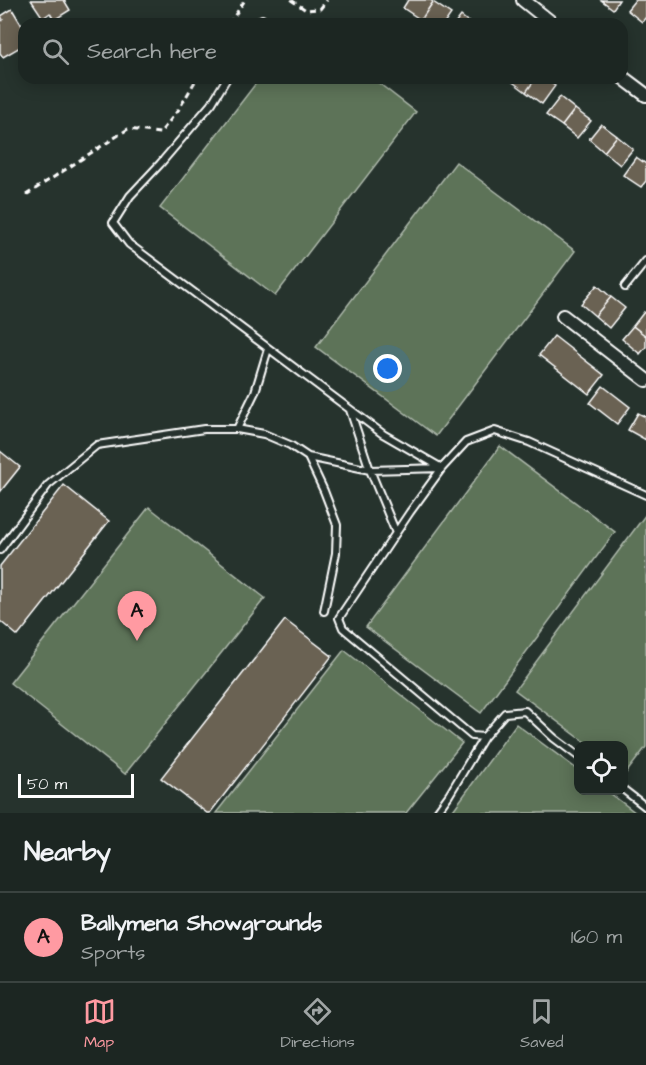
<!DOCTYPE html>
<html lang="en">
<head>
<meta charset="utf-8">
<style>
	:root { --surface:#1c2622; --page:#252e2a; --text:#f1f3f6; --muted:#a0a5a5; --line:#3a4340; --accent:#ff9aa2 }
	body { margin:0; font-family:"Architects Daughter",sans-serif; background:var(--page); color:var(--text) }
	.controls { position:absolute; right:18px; bottom:18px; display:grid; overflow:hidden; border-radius:12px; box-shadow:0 3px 15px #0003 }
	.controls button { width:54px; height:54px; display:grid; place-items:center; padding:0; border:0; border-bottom:2px solid var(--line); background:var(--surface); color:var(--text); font:30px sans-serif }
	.scale { position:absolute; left:18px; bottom:15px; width:116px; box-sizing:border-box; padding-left:6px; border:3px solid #fff; border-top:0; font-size:16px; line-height:21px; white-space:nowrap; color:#fff; -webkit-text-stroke:4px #26332d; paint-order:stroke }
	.you { position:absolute; left:388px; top:369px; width:21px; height:21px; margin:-15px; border:4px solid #fff; border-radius:50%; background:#1a73e8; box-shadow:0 0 0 9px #1a73e833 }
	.badge { display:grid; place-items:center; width:39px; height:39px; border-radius:50%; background:var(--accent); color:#111; font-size:20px; font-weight:700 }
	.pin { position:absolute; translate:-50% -50px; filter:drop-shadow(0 2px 3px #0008) }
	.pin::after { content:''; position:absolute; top:32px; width:21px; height:18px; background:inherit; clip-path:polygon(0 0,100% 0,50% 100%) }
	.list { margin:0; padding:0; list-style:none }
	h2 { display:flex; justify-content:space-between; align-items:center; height:78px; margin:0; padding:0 24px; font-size:26px }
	h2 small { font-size:20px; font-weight:400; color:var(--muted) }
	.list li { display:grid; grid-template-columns:39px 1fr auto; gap:18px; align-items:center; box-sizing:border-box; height:90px; padding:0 24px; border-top:2px solid var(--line) }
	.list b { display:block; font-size:22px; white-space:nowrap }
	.list p { margin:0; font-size:20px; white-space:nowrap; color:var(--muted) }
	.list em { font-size:20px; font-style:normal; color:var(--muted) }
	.icon { flex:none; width:33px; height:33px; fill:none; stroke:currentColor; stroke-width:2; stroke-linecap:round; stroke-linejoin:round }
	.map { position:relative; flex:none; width:646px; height:813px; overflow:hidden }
	.search { position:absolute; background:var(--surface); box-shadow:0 3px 15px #0003; left:18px; right:18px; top:18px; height:66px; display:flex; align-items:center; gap:15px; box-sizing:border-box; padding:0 21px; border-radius:18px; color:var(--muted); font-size:22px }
	.sheet { height:168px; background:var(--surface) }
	nav { display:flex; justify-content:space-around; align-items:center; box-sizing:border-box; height:84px; border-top:2px solid var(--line); background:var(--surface); font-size:16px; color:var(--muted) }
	nav a { display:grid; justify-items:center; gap:3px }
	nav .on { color:var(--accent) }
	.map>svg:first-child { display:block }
</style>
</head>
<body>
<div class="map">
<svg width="646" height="813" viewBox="0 0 646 813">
	<rect width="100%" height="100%" fill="#26332d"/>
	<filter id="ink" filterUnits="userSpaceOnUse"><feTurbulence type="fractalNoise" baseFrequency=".0167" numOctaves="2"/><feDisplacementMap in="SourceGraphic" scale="12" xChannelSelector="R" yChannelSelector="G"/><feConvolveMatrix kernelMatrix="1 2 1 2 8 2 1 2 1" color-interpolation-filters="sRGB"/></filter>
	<g filter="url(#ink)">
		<path fill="#5d7358" stroke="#aeb9ac" stroke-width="1.5" d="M260,78h112l44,34 -141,184 -115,-88z
			M456,162l119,89 -139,185 -120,-89z
			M500,446l115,86 -134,181 -115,-86z
			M149,507l116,91 -140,176 -115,-91z
			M646,514v233l-20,26 -2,-2v-25l-35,-1 -74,-55z
			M344,650l118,93 -56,70h-190z
			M516,724l62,46v20l29,1 29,22h-185z"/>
		<path fill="#6b6253" stroke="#fff" stroke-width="1.5" d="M31,0h33l6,10 -16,10 -4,-7 -7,5z
			M408,0h23l2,2 -12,18 -18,-12z
			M601,0h18l-6,9z
			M635,0h11v17l-4,5 -15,-12z
			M433,2l18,12 -7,10h-17l-6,-4z
			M12,9l12,20v21l-2,1 -2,-4 -17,10 -3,-4v-31l3,-2 -2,-4z
			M461,16l10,8h-16z
			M511,78h25l-10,14 -16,-12z
			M536,78h8l11,8 -13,18 -16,-12z
			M560,97l15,12 -13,17 -16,-11z
			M575,109l16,12 -14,17 -15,-12z
			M601,124l16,12 -13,16 -15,-13z
			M617,136l16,13 -13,16 -16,-13z
			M636,157l10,7v17l-5,6 -18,-12z
			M597,285l14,12 -16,19 -14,-12z
			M611,297l14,11 -16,20 -14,-12z
			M644,312l2,2v22l-13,-10z
			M633,326l13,10v11l-6,7 -18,-15z
			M554,336l50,39 -15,19 -50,-39z
			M603,386l27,21 -13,17 -27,-21z
			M638,413l8,4v23l-18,-10z
			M0,451l20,16 -20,25z
			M64,485l45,36 -91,115 -18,-15v-55z
			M285,620l47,36 -122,157h-3l-46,-35z"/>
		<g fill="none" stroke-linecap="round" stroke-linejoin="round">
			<g stroke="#fff" stroke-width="10">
				<path id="service" d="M259,24l3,-5
					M227,78l-15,25 -52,61 -30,32 -17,27 16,21 254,190 59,34 24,-26 29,-11 34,11 117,53
					M625,287l21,-26
					M350,410l20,60 26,63
					M237,429l18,-37 13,-43
					M308,457l62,13 72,-2
					M442,468l-32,44 -71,106 4,10 129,108 12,1 21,-24 20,-2 29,27 24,18
					M0,550l48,-65 49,-40 107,-16h33l27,5 26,11 18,12 16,34 13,34 -1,28 -12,58
					M624,790l22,17
					M436,813l13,-18 35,-58"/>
			</g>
			<g stroke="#fff" stroke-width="16">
				<path id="minor" d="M523,0l30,24
					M622,77l24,18
					M563,316l83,64"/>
			</g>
			<path stroke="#fff" stroke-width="3" stroke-dasharray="6 4.5" stroke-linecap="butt" d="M291,0l15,10 14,-1 7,-9
				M229,24l16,-24
				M26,195l102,-66 32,4 19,-24 18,-31"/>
			<use href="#service" stroke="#26332d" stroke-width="6"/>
			<use href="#minor" stroke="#26332d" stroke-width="12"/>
		</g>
	</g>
</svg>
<div class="controls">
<button><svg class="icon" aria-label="locate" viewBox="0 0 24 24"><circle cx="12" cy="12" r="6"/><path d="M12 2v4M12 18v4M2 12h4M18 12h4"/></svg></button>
</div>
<div class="scale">50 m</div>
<div class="you"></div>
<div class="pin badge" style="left:137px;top:641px">A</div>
<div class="search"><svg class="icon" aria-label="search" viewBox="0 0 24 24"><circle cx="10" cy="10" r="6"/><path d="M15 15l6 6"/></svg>Search here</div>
</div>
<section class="sheet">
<h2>Nearby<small></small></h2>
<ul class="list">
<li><span class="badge">A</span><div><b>Ballymena Showgrounds</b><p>Sports</p></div><em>160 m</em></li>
</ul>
</section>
<nav>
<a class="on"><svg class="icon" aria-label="map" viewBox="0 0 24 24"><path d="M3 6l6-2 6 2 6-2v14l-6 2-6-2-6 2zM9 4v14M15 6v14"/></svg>Map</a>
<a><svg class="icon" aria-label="directions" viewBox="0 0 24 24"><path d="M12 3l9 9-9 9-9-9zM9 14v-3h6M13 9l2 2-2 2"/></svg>Directions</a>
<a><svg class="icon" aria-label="saved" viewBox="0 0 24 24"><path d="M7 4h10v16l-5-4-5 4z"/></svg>Saved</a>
</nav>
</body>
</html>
